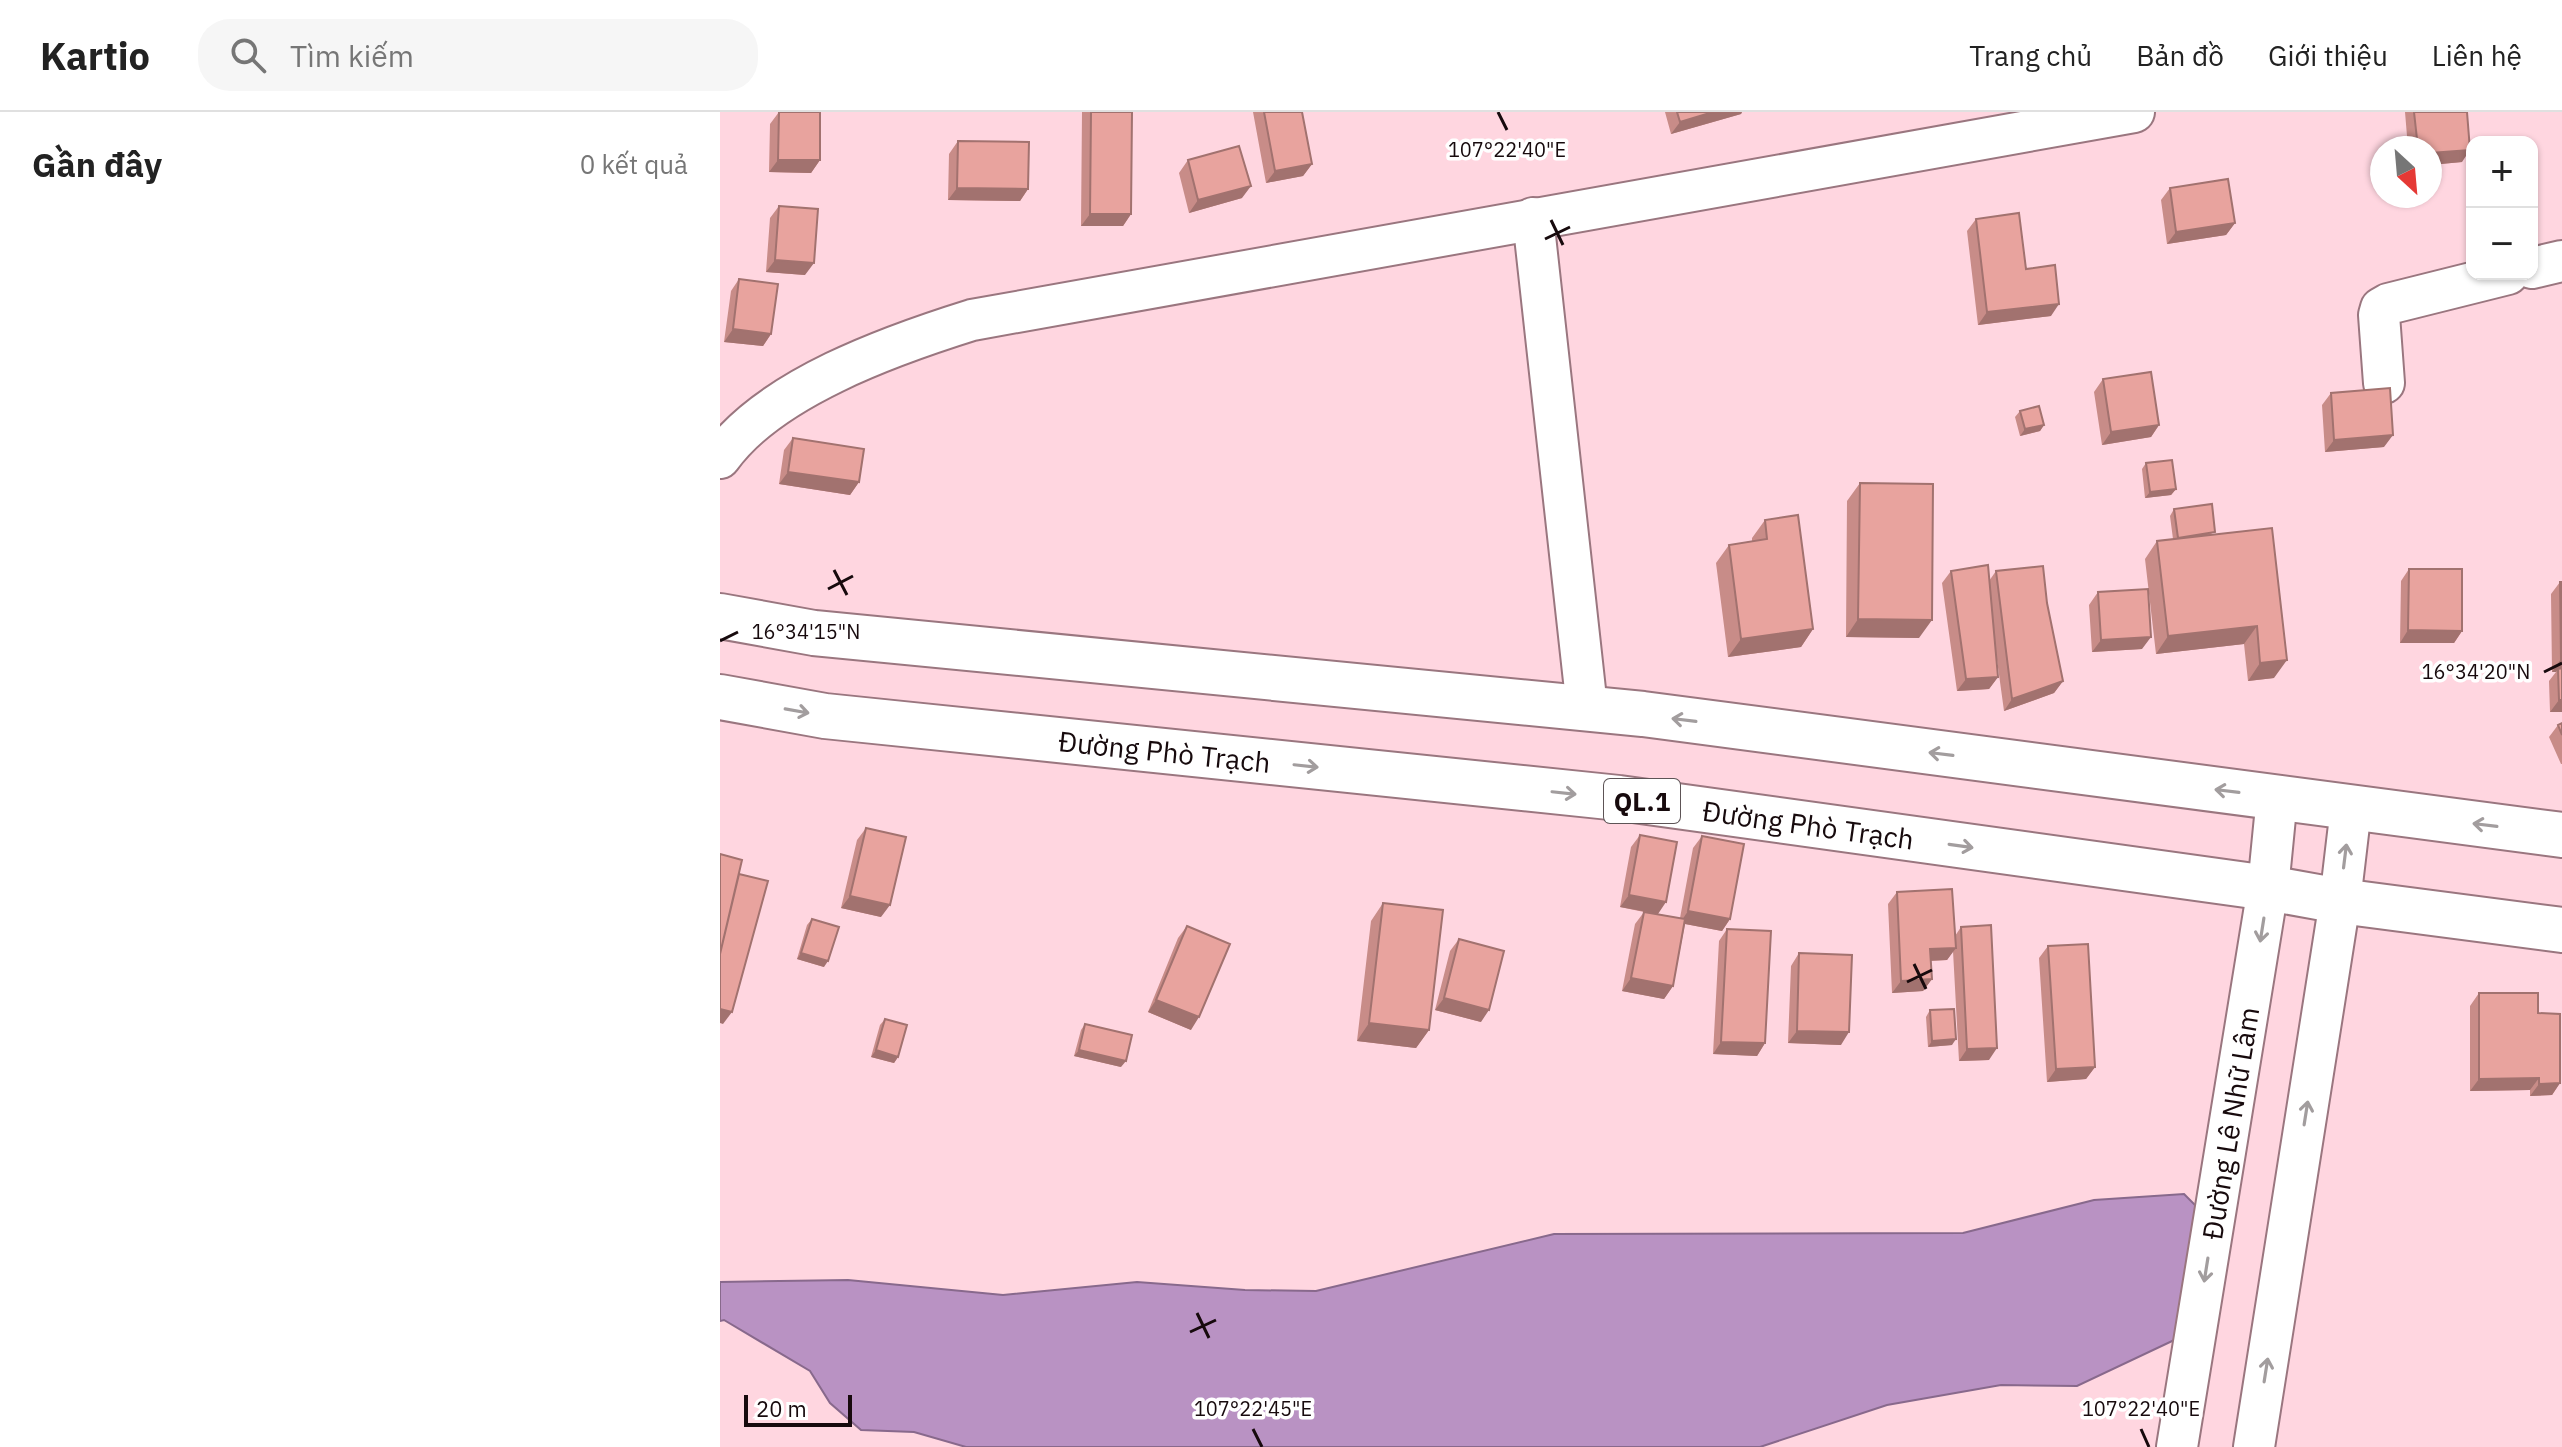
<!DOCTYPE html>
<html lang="vi">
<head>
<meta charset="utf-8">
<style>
	:root { --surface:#fff; --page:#f6f6f6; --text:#222; --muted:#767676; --line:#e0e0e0 }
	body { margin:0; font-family:"IBM Plex Sans",sans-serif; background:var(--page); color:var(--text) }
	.controls { position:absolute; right:24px; top:24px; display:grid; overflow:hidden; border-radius:16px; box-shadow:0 2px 6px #0004 }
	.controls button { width:72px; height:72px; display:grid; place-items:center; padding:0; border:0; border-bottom:2px solid var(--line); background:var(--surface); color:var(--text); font:40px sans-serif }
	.compass { position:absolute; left:1650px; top:24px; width:72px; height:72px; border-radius:50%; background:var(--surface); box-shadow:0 2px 6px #0004; rotate:154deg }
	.scale { position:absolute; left:24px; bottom:20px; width:108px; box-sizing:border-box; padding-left:8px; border:4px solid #170a0d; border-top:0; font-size:22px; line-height:28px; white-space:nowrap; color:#170a0d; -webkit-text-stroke:6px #fff; paint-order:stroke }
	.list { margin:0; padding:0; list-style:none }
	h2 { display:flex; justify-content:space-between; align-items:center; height:104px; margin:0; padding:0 32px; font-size:34px }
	h2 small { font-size:26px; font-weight:400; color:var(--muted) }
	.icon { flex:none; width:44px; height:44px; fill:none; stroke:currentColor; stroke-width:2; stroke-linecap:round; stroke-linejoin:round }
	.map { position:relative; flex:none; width:1842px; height:1335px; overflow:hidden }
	header { display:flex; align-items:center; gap:48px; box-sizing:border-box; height:112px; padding:0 40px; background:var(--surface); border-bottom:2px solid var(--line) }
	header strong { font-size:38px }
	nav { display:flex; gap:44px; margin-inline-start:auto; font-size:28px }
	.search { width:560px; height:72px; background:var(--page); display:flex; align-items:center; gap:20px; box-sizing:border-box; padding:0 28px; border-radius:32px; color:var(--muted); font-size:30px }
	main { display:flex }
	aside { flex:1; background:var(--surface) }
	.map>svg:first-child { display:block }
</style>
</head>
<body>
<header>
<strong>Kartio</strong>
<div class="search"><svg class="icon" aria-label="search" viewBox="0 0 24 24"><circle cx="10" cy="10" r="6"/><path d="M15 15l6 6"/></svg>Tìm kiếm</div>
<nav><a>Trang chủ</a><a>Bản đồ</a><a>Giới thiệu</a><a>Liên hệ</a></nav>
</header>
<main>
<aside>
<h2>Gần đây<small>0 kết quả</small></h2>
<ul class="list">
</ul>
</aside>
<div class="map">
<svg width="1842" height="1335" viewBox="0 0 1842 1335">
	<rect width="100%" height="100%" fill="#ffd6e0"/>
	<path fill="#b992c3" stroke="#88698c" stroke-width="2" d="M1464,1082l20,20 -17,120 -110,52 -76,-1 -114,20 -127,42h-794l-52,-15 -53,-2 -31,-27 -20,-32 -86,-51 -4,1v-39l128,-2 155,15 134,-13 108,8 71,1 238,-57 409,-1 131,-33z"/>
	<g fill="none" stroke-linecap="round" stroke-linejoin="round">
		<g stroke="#9a767f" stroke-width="44">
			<g id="minor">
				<path d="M813,106l54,490"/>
				<path d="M1812,156l30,-7"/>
				<path d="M1664,271l-5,-68 2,-7 7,-4 120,-30"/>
				<path d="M0,346c50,-70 172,-113 252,-138l1162,-208"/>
				<path id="s1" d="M1457,1335l91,-559 9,-91"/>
				<path d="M1534,1335l86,-546 11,-93"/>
			</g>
		</g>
		<g stroke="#9a767f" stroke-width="48">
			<g id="highway">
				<path d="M0,504l94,17 829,81 919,121"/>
				<path id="s2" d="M0,585l105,19 794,82 649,90 72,13 222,29"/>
			</g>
		</g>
		<use href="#minor" stroke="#fff" stroke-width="40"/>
		<use href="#highway" stroke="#fff" stroke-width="44"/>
	</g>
	<path fill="#c88c88" d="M59,0l41,48 -9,13 -42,-1 1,-48z
		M362,0h50l-1,102 -8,12h-42z
		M533,0h49l10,52 -9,12 -37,7z
		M945,0h77l-1,2 -70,20z
		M1685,0h62l-5,50 -32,3v-17h-22z
		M238,29l70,48 -8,12 -72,-1 1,-46z
		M468,48l54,38 -53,15 -10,-40z
		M1450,76l65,35 -9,12 -59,9 -6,-44z
		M59,94l26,69 -39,-3 4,-54z
		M1256,107l50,50 25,47 -73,9 -11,-94z
		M19,167l32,55 -8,12 -39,-4 7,-51z
		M1383,267l56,46 -8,12 -49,8 -8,-53z
		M1611,281l53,54 -59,5 -3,-47z
		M1300,299l24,14 -4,6 -20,5 -5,-19z
		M73,326l66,44 -9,13 -71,-11 5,-34z
		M1426,351l30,26 -5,6 -26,3 -3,-29z
		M1140,371l59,155 -73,-1 1,-136z
		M1454,397l40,26 58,-7 2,150 -26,3 -4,-37 -88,10 -11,-95 12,-18 16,-2 -3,-23z
		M1045,408l48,109 -12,18 -73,10 -12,-94 13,-18 23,-4v-3z
		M1689,457l53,62 -8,12h-54l1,-62z
		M1231,459l38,10 7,-10 67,110 -9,12 -50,18 -10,-73 4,39 -9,12 -32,2 -15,-108z
		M1840,470h2v130h-12l-1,-31 7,-9h-4l-1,-78z
		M1378,480l44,57 -50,3 -3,-47z
		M1842,611v41h-1l-12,-27 9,-12z
		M146,716l15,89 -40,-9 16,-68z
		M920,723l18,79 22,4 13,-70 9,-12 28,83 -8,12 -37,-7 -12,62 -9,13 -42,-8 13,-67 9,-12 -24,-5 11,-60z
		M1177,780l58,44 6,-9 28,133 -30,1 -6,-110 -6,9 -16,1 1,18 -9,12 -31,2 -4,-89z
		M663,791l46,127 -13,18 -59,-7 14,-120z
		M92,807l12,48 -27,-8 10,-34z
		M467,814l4,104 -43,-18 30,-74z
		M1007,817l38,114 -8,13 -44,-2 6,-113z
		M739,827l22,83 -46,-12 15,-59z
		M1328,834l47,121 -9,12 -39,3 -8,-124z
		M1079,841l42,92 -53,-2 3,-77z
		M1759,881l59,20 22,70 -8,12 -22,1v-6l-60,1v-85z
		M1210,898l22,35 -24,2 -2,-30z
		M165,907l13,38 -4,6 -23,-6 9,-32z
		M365,912l36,43 -47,-11 7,-26z"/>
	<path fill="#a2726f" d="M993,0h29l-1,2 -70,20 9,-12z
		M1750,38l-8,12 -32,3v-12z
		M58,48h42l-9,13 -42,-1z
		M592,52l-9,12 -37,7 9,-12z
		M531,74l-9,12 -53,15 9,-13z
		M237,76l71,1 -8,12 -72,-1z
		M370,102h41l-8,12h-42z
		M1515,111l-9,12 -59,9 9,-12z
		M55,148l39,3 -9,12 -39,-3z
		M1339,192l-8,12 -73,9 9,-13z
		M13,217l38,5 -8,12 -39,-4z
		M1324,313l-4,6 -20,5 5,-7z
		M1439,313l-8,12 -49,8 9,-13z
		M1673,323l-9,12 -59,5 9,-12z
		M68,360l71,10 -9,13 -71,-11z
		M1456,377l-5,6 -26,3 5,-6z
		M1138,507l74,1 -13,18 -73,-1z
		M1537,514l-13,18 -88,10 12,-18z
		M1093,517l-12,18 -73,10 13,-18z
		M1688,518l54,1 -8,12h-54z
		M1431,525l-9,12 -50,3 9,-12z
		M1841,547h1v13l-4,-3 -2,3h-4z
		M1567,548l-13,18 -26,3 12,-18z
		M1278,565l-9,12 -32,2 9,-12z
		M1343,569l-9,12 -50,18 8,-12z
		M1839,588h3v12h-12z
		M909,783l37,7 -8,12 -38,-7z
		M130,784l40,9 -9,12 -40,-9z
		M968,799l42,8 -8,12 -42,-8z
		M1236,836l-9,12 -26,1 9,-12z
		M81,841l27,8 -4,6 -27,-8z
		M911,866l42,8 -9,13 -42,-8z
		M1212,867l-9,12 -31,2 9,-12z
		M724,886l45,12 -8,12 -46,-12z
		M436,888l43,17 -8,13 -43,-18z
		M0,897l12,3 -9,12 -3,-1z
		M649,911l60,7 -13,18 -59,-7z
		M1077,919l52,1 -8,13 -53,-2z
		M1236,927l-4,6 -24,2 4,-6z
		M1001,930l44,1 -8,13 -44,-2z
		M1277,936l-8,12 -30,1 8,-12z
		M156,938l22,7 -4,6 -23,-6z
		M359,938l47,11 -5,6 -47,-11z
		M1375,955l-9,12 -39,3 9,-13z
		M1819,966l-9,12 -60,1 9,-12z
		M1840,971l-8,12 -22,1 9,-12z"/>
	<path fill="#e8a39e" stroke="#a2726f" stroke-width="2" d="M59,0h41v48h-42z
		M371,0h41l-1,102h-41z
		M544,0h38l10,52 -37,7z
		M957,0h36l-33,10z
		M1694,0h53l3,38 -40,3v-5h-12z
		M238,29l71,1 -1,47 -71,-1z
		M519,34l12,40 -53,14 -10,-40z
		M1508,67l7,44 -59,9 -6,-44z
		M59,94l39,3 -4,54 -39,-3z
		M1299,101l7,56 29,-4 4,39 -72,8 -11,-93z
		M19,167l39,5 -7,50 -38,-5z
		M1431,260l8,53 -48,7 -8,-53z
		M1670,276l3,47 -59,5 -3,-47z
		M1319,294l5,19 -19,4 -5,-18z
		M73,326l71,11 -5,33 -71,-10z
		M1452,348l4,29 -26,3 -4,-29z
		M1140,371l73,1 -1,136 -74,-1z
		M1492,392l3,28 -37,6 -4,-29z
		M1078,403l15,114 -72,10 -12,-94 38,-6 -2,-19z
		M1552,416l15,132 -27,3 -3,-37 -89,10 -11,-95z
		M1268,453l10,112 -32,2 -15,-108z
		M1323,454l4,37 16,78 -51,18 -16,-128z
		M1689,457h53v62l-54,-1z
		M1840,470h2v77h-1z
		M1428,477l3,48 -50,3 -3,-48z
		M1842,556v32h-3l-1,-31z
		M1842,611v12l-4,-10z
		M146,716l40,9 -16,68 -40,-9z
		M920,723l37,7 -11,60 -37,-7z
		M982,724l42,8 -14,75 -42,-8z
		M0,742l22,6 -22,94z
		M19,762l29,7 -36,131 -12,-3v-55z
		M1232,777l4,59 -26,1 2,30 -31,2 -4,-89z
		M663,791l60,7 -14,120 -60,-7z
		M924,800l41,7 -12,67 -42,-8z
		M92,807l27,8 -11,34 -27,-8z
		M1271,813l6,123 -30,1 -6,-122z
		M467,814l43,18 -31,73 -43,-17z
		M1007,817l44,2 -6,112 -44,-1z
		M739,827l45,12 -15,59 -45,-12z
		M1368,832l7,123 -39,2 -8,-123z
		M1079,841l53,2 -3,77 -52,-1z
		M1759,881h59v20l22,1v69l-21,1v-6l-60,1z
		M1234,897l2,30 -24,2 -2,-31z
		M165,907l22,6 -9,32 -22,-7z
		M365,912l47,11 -6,26 -47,-11z"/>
	<defs><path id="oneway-shaft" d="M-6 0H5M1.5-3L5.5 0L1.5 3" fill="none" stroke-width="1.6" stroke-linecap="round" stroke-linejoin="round" transform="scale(2)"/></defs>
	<g stroke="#a29d9e">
		<use href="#oneway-shaft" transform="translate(77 599) rotate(10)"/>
		<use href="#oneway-shaft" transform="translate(964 608) rotate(-173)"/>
		<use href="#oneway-shaft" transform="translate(1221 642) rotate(-173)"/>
		<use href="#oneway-shaft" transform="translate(586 654) rotate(6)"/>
		<use href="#oneway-shaft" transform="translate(1507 679) rotate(-173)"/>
		<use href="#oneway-shaft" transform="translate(844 681) rotate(6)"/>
		<use href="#oneway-shaft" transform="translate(1765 713) rotate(-173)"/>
		<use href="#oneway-shaft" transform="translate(1241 734) rotate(8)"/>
		<use href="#oneway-shaft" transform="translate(1625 744) rotate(-83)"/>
		<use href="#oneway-shaft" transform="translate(1542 818) rotate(99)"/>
		<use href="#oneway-shaft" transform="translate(1586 1001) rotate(-81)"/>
		<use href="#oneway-shaft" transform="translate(1486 1158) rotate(99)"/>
		<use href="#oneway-shaft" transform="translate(1546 1258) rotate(-81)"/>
	</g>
	<path fill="none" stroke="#170a0d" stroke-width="3" d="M778,0l9,18M831,108l12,25M825,127l25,-12M114,458l13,25M108,477l25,-13M0,529l18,-9M1824,560l18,-9M1194,852l12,25M1187,870l25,-12M477,1201l12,25M470,1220l26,-12M533,1317l9,18M1421,1317l8,18"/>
	<g text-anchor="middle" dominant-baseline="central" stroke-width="7" stroke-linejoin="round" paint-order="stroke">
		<rect fill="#fff" stroke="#5d5456" stroke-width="2" x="884" y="667" width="76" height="44" rx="6"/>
		<g font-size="26" font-weight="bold" fill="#170a0d">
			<text x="922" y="689">QL.1</text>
		</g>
		<g font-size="28" fill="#170a0d" stroke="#fff">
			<text stroke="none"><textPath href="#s2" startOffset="448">Đường Phò Trạch</textPath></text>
			<text stroke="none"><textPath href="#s2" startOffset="1096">Đường Phò Trạch</textPath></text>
			<text stroke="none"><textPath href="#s1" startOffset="328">Đường Lê Nhữ Lâm</textPath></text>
		</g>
	</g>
	<g font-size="20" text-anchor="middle" fill="#170a0d" stroke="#fff" stroke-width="7" stroke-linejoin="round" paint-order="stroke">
		<text x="787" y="45">107°22'40"E</text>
		<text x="86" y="527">16°34'15"N</text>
		<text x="1756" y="567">16°34'20"N</text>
		<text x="533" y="1304">107°22'45"E</text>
		<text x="1421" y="1304">107°22'40"E</text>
	</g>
</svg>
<div class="controls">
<button>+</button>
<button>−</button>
</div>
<svg class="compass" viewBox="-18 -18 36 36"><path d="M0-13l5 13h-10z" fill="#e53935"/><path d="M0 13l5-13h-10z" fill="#767676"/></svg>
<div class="scale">20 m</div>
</div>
</main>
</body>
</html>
